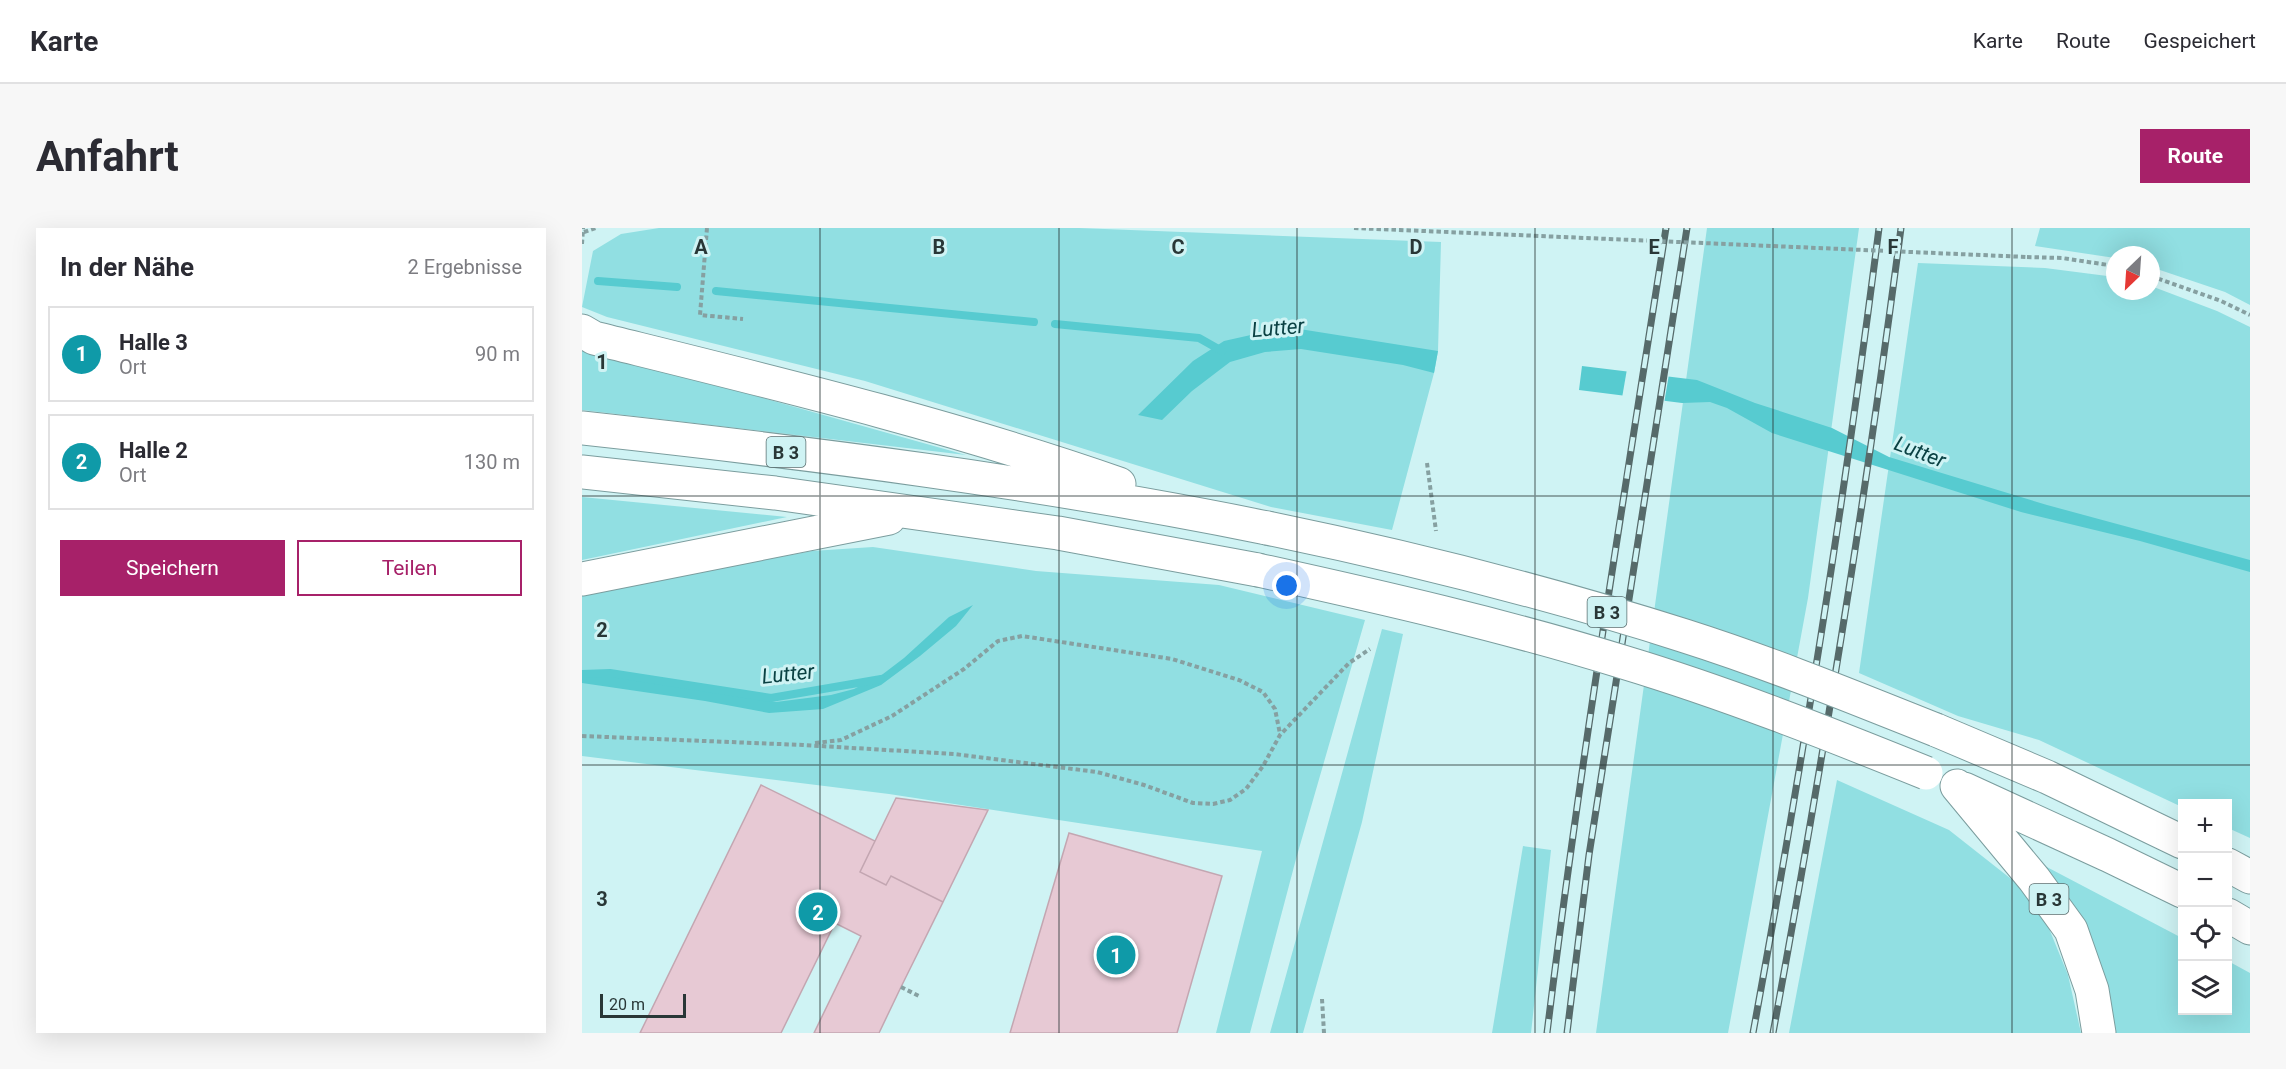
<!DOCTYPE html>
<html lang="de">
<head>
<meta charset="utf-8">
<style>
	:root { --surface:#fff; --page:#f7f7f7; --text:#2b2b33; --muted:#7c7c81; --line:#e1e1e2; --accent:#a72169 }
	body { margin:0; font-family:Roboto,sans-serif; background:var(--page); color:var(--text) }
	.controls { position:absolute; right:18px; bottom:18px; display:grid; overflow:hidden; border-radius:0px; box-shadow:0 6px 24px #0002 }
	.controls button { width:54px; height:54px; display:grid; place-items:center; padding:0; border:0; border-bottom:2px solid var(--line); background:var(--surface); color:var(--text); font:30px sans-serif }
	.compass { position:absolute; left:1524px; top:18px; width:54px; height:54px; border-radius:50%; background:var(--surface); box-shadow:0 6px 24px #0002; rotate:205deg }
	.scale { position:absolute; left:18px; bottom:15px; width:86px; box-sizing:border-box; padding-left:6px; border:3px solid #293737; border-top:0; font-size:16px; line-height:21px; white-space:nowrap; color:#293737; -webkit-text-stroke:4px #cff3f4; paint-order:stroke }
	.you { position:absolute; left:705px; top:358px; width:21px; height:21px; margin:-15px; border:4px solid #fff; border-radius:50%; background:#1a73e8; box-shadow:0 0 0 9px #1a73e833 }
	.badge { display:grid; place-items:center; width:39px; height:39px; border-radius:50%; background:var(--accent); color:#fff; font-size:20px; font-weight:700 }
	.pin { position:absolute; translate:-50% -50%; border:3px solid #fff; box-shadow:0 2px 6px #0006 }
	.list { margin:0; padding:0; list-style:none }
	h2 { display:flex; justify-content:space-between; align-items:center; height:78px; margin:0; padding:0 24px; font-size:26px }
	h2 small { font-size:20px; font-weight:400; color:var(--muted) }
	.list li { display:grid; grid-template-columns:39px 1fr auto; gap:18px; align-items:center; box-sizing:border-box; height:96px; margin:0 12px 12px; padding:0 12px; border:2px solid var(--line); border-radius:0px }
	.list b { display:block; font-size:22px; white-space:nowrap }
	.list p { margin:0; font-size:20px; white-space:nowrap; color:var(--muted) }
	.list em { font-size:20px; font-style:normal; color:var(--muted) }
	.actions { display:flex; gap:12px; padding:18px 24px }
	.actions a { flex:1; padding:14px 0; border:2px solid var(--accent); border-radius:0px; text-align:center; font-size:21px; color:var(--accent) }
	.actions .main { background:var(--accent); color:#fff }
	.icon { flex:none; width:33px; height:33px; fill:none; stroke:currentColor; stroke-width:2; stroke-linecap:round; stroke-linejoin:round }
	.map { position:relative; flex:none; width:1668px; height:805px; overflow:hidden; border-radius:0px }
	header { display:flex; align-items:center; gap:36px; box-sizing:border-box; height:84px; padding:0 30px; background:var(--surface); border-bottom:2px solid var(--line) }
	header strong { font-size:28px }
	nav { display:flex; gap:33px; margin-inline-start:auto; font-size:21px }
	.intro { display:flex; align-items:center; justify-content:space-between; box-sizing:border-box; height:144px; padding:0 36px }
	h1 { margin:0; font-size:42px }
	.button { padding:15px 27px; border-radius:0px; background:var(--accent); color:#fff; font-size:21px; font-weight:700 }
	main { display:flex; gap:36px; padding:0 36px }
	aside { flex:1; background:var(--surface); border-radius:0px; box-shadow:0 6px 24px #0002 }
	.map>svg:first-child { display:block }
</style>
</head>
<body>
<header>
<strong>Karte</strong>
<nav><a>Karte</a><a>Route</a><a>Gespeichert</a></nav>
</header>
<div class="intro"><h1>Anfahrt</h1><a class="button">Route</a></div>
<main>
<aside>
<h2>In der Nähe<small>2 Ergebnisse</small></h2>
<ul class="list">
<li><span class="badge" style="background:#0f9aa8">1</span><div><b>Halle 3</b><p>Ort</p></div><em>90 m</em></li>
<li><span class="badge" style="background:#0f9aa8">2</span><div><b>Halle 2</b><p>Ort</p></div><em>130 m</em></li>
</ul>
<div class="actions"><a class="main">Speichern</a><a>Teilen</a></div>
</aside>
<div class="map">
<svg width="1668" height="805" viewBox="0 0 1668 805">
	<rect width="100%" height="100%" fill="#cff3f4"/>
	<path fill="#91dfe2" d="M77,0h420l362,14 -3,109 -4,22 -42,157 -121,-23 -406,-126 -258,-64 -25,-10 11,-56 28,-17z
		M1125,0h152l-51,370 -80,435h-132z
		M1458,0h210v77l-25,-13 -74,-25v-12h-36v3l-80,-12z
		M1336,35l127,5 70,9v14h36v-5l66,25 33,16v511l-22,-10v-24h-46v3l-143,-67 -81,-24 -99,-43z
		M0,119l384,108 -384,-45z
		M0,269l205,20 -205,43z
		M291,319l163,24 183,14 146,35 -69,239 -46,174h-34l46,-182 -373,-57 -307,-38v-160l105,-22 125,-23z
		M800,401l21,5 -41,188 -59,211h-33z
		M1255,552l112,50 66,52 33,44 20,49 13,58h-292z
		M941,618l28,4 -20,183h-39z
		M1461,637l139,73v72h46v-49l22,12v60h-139z"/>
	<path fill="#57cbd0" d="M705,99l151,24 -4,22 -31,-8 -102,-16 -36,3 -35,10 -38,29 -30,29 -24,-5 55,-54 31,-20z
		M1000,138l115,14 58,23 77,25 57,29 158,48 203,55v12l-110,-31 -119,-29 -249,-79 -45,-25 -17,-6 -28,1 -103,-13z
		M391,377l-17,21 -36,30 -39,29 -58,24 -54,4 -64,-12 -123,-18v-10l33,3 161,26 55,-7 23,-6 29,-15 21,-16 45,-41z"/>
	<path fill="#cff3f4" d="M1045,141l42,5 -5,30 -42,-6z"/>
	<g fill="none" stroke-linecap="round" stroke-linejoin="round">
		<path stroke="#57cbd0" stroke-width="8" d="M16,53l79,6
			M134,63l318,31
			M473,96l144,14 23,13
			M0,446l28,-1 161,25 110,-19"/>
	</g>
	<path fill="#e7c9d4" stroke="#c3a6b1" stroke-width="1.5" d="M179,557l114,56 -15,31 26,13 5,-9 52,26 -42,85 -22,46h-65l47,-97 -26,-13 -54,110h-141z
		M314,570l92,12 -45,92 -52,-26 -5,9 -26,-13z
		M487,605l153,43 -45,157h-167z"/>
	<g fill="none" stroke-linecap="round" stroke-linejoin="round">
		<g stroke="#7b9d9e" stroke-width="35">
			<path id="highway" d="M0,103l12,7c177,44 353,86 525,146
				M0,200c229,25 458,54 685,100
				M0,244l193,21 283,40 200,37
				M0,351l307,-61
				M1354,502l111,47 135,65
				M1375,558l77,93 37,51 21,60 7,43
				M1382,561l144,66 74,36
				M1646,637l22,12
				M1646,687l22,13"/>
		</g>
		<path stroke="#86a0a1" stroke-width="4" stroke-dasharray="4.5 3" stroke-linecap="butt" d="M125,0l-7,87 43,4
			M2,4l12,-4
			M0,16l1,-16
			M1445,29l35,1 53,8
			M1569,48l70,25 29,14
			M845,235l9,68
			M0,508l221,9 151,9 143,18 47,13 49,18 20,1 17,-4 16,-11 17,-23 17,-31 69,-72 21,-14
			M233,515l26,-3 51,-24 72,-47 34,-28 24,-5 150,23 67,21 24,12 12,17 5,25
			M319,759l20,10
			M740,771l2,34"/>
		<use href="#highway" stroke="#fff" stroke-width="33"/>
		<g stroke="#566a6a" stroke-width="7">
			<path id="rail" d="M965,805c33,-269 77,-537 119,-805
				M985,805l22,-178 98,-627
				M1171,805c49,-267 92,-536 126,-805
				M1191,805c49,-267 93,-536 128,-805"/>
		</g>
		<use href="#rail" stroke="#cff3f4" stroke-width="4.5" stroke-dasharray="14" stroke-linecap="butt"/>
		<g stroke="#7b9d9e" stroke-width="35" stroke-linecap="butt">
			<path id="highway-bridge" d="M685,300c141,29 280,64 418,108 85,27 168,61 251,94
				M676,342c123,27 245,55 365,92 103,31 204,71 303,111"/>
		</g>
		<path stroke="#86a0a1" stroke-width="4" stroke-dasharray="4.5 3" stroke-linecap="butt" d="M772,0l673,29"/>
		<use href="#highway-bridge" stroke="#fff" stroke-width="33"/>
	</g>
	<path fill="none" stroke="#293737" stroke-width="1.5" stroke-opacity="0.55" d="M238,0v805M477,0v805M715,0v805M953,0v805M1191,0v805M1430,0v805M0,268h1668M0,537h1668"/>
	<g text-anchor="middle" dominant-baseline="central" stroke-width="6" stroke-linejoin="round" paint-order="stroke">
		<g fill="#cff3f4" stroke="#5b6f70" stroke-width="1.5">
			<rect x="184.5" y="209" width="39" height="30" rx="4.5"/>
			<rect x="1005.5" y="369" width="39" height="30" rx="4.5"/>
			<rect x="1447.5" y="656" width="39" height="30" rx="4.5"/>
		</g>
		<g font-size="18" font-weight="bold" fill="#293737">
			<text x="204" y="224">B 3</text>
			<text x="1025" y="384">B 3</text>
			<text x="1467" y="671">B 3</text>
		</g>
		<g font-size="21" font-style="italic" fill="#0a4143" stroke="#cff3f4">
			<text transform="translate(696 100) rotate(-5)">Lutter</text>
			<text transform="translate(1338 224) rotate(21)">Lutter</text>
			<text transform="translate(206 446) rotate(-6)">Lutter</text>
		</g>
	</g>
	<g font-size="20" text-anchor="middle" font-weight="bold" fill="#293737" stroke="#cff3f4" stroke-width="6" stroke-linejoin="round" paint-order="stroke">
		<text x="119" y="26">A</text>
		<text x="357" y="26">B</text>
		<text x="596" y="26">C</text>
		<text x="834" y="26">D</text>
		<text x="1072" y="26">E</text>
		<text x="1311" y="26">F</text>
		<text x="20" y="141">1</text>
		<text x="20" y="409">2</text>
		<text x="20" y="678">3</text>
	</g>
</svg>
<div class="controls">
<button>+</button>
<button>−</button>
<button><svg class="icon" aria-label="locate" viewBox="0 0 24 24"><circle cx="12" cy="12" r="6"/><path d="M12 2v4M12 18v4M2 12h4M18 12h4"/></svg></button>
<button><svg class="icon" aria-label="layers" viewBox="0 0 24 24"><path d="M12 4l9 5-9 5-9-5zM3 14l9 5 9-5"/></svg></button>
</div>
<svg class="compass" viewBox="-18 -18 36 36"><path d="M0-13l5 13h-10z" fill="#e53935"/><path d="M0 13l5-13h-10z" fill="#7c7c81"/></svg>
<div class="scale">20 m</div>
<div class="you"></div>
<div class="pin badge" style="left:534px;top:727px;background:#0f9aa8">1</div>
<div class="pin badge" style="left:236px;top:684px;background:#0f9aa8">2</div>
</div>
</main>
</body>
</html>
